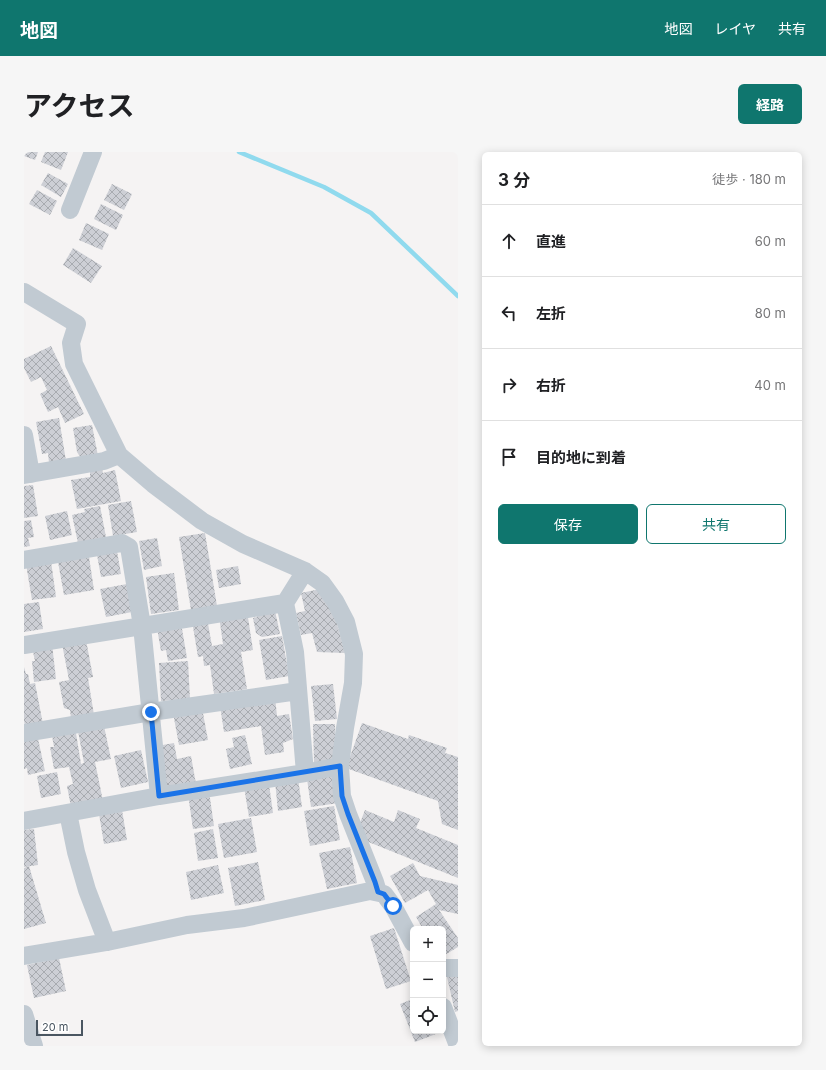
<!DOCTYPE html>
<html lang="ja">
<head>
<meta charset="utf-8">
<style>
	:root { --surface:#fff; --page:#f6f6f6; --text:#202124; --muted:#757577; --line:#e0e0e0; --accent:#0f766e }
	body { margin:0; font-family:Inter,"Noto Sans JP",sans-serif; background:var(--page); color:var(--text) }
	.controls { position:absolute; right:12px; bottom:12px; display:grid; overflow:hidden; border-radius:6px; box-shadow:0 2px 10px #0003 }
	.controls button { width:36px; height:36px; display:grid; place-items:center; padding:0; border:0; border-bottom:1px solid var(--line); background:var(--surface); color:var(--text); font:20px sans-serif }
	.scale { position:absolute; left:12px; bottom:10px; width:47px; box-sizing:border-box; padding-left:4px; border:2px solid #4a5661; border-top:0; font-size:11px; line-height:14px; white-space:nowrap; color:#4a5661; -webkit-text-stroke:3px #fff; paint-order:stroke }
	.stop { position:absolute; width:12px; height:12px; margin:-9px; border:3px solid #1a73e8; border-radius:50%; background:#fff }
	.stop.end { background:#1a73e8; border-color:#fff; box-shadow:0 1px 4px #0008 }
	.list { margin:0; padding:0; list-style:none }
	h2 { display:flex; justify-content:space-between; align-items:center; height:52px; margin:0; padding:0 16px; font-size:17px }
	h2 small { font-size:13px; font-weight:400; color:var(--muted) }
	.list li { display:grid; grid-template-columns:26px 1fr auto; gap:12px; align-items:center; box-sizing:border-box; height:72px; padding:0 16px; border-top:1px solid var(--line) }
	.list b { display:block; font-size:15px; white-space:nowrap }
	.list em { font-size:13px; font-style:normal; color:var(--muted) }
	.actions { display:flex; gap:8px; padding:12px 16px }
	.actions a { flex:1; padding:9px 0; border:1px solid var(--accent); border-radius:6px; text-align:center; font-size:14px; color:var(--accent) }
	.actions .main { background:var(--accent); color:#fff }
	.icon { flex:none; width:22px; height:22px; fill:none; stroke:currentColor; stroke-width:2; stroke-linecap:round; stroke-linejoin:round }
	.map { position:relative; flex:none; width:434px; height:894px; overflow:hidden; border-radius:6px }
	header { display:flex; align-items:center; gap:24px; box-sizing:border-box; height:56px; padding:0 20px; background:var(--accent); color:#fff }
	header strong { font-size:19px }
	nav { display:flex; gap:22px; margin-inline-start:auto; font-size:14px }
	.intro { display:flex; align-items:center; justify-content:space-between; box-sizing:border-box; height:96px; padding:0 24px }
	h1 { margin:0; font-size:28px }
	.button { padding:10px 18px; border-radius:6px; background:var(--accent); color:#fff; font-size:14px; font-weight:700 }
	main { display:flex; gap:24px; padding:0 24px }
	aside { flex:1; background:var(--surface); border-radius:6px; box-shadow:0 2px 10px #0003 }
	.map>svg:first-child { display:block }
</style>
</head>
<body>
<header>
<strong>地図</strong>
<nav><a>地図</a><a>レイヤ</a><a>共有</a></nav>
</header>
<div class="intro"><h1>アクセス</h1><a class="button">経路</a></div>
<main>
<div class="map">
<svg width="434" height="894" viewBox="0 0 434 894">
	<defs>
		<pattern id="building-cross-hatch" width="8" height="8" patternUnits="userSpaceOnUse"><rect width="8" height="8" fill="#cdcfd5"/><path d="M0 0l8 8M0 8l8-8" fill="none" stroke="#a8abb0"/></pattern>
	</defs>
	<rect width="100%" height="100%" fill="#f5f3f3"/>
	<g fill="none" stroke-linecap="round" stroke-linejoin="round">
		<path stroke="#90daee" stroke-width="4.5" d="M215,0l85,35 47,26 87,83"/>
	</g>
	<path fill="url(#building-cross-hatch)" d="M0,0h14l-3,8 -11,-4z
		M21,0h23l-7,18 -20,-8z
		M24,21l20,11 -7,13 -20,-12z
		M88,32l20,10 -8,16 -20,-10z
		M13,38l20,11 -7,14 -21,-11z
		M77,52l22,11 -7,15 -22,-11z
		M62,71l23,11 -7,16 -23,-10z
		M49,96l29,18 -11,17 -28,-18z
		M27,194l33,68 -19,9 -7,-16 -10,5 -8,-18 7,-4 -6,-13 -10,5 -7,-14v-9z
		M35,266l7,43 -17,2 -1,-10 -6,1 -6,-32z
		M68,273l6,31 -16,3 -5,-7 -4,-24z
		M78,317l1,4 12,-3 6,31 -44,8 -6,-29 19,-3v-6z
		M9,333l5,31 -14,2v-32z
		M107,349l6,31 -24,4 -5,-31z
		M76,354l6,31 -28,6 -6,-28 13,-3 -1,-3z
		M43,359l5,24 -22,5 -5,-24z
		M7,368l3,17 -6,1 2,8 -6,1v-26z
		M181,381l12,73 -26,4 -12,-73z
		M133,386l5,28 -18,4 -5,-29z
		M93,399l4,23 -20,3 -4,-22z
		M65,405l5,33 -30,5 -6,-33z
		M27,409l5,36 -24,3 -6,-36z
		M214,414l3,18 -22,4 -3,-18z
		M150,421l5,37 -28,4 -5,-37z
		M103,432l5,28 -26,5 -6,-28z
		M296,437l13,20 12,44 -28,-1 -5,-19 -11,2 -5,-22 9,-2 -4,-18z
		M15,450l4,27 -19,3v-28z
		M250,454l6,28 -18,3 -6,-4 -3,-15 4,-1 -2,-7z
		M223,459l6,39 -12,2 6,37 -33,5 -4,-29 -6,1 -1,-10 -5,1 -6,-36 15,-3 5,28 11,-2 -4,-28z
		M157,471l6,35 -19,3 -2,-11 -5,1 -4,-23z
		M258,484l7,40 -23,4 -7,-40z
		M62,488l7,37 -5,1 6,37 -23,4 -1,-9 -6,-2 -5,-26 10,-2 -7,-36z
		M28,492l4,35 -22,3 -2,-21h3l-2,-9z
		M164,509l2,38 -29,2 -2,-38z
		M0,515l2,7h2l2,10 5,-1 8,41 -18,3 -1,-7z
		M309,532l4,35 -22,2 -4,-35z
		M251,545l2,19 12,-2 4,25 -10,4 1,9 -19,3 -4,-29 -37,6 -4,-26z
		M178,556l6,32 -29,5 -6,-32z
		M338,571l46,16 1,-4 38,13 -2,5 13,4v73l-16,-6 -4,-23 -92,-33z
		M289,572h22l1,38h-22z
		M80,574l7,33 -16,3 8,39 -32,6 -4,-21 6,-2 -4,-17 -15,2 -4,-22h4l-3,-17 24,-3 6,37 3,-1 -6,-32z
		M13,582l8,37 -17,4 -1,-7 -3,1v-32z
		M221,583l7,29 -22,5 -4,-20 8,-2 -2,-9z
		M150,591l3,16 14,-3 5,28 -32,5 -7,-43z
		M117,598l7,32 -27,6 -7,-32z
		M33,620l4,22 -20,4 -4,-22z
		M310,623l5,28 -28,4 -4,-28z
		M274,626l4,29 -24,4 -3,-30z
		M245,632l4,29 -24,4 -5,-30z
		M185,639l5,35 -21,3 -5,-35z
		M310,654l6,34 -30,6 -6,-35z
		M98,658l5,30 -23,4 -5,-30z
		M341,658l29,12 4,-12 22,9 -4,9 42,17v33l-92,-37 -8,-13z
		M227,666l6,34 -33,6 -6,-34z
		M10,677l4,36 -14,2v-37z
		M189,677l5,29 -20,3 -4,-28z
		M326,695l7,36 -30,6 -8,-36z
		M234,710l7,38 -30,6 -7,-38z
		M389,711l7,13 38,9v29l-19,-4 19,28v9l-15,9v-27h-20l-7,-12 20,-13 -8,-14 -23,13 -15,-27z
		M194,713l6,28 -33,7 -5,-28z
		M5,714l17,57 -22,6v-61z
		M370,776l17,53 -25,8 -16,-53z
		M35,806l7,33 -32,7 -7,-33z
		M434,822v37l-3,1 -8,-35z
		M389,847v32h28v1l-26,10 -15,-38z"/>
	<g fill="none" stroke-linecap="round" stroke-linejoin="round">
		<path stroke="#c1cad2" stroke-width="18" d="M46,58l23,-58
			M0,140l53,32 -6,19 3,21 45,91 34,29 49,37 41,23 62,27 17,12 13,18 11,21 8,32 -1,29 -8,45 -5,38 2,30 6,18 27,68 3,10
			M0,283l7,39
			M0,323l80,-14 15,-6
			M0,408l98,-17 7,4 13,79 17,170
			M281,419l-20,32 10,49 10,121
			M0,493l261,-42
			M0,581l127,-21 147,-21
			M44,661l8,39 11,38 20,52
			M0,669l135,-25 146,-23 35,-7
			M0,804l83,-14 80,-17 57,-7 126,-27 14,3 9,12 20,37
			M419,816h15
			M419,855l15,39
			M0,862l10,32"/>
	</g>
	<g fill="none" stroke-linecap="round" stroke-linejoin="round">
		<path stroke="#1a73e8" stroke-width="5" d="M127,560l8,84 181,-30 2,30 6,18 27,68 3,10 6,2 9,12"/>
	</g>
</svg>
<div class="controls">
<button>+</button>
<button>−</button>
<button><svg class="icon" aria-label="locate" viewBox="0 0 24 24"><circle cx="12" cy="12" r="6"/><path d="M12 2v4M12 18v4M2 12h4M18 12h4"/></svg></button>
</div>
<div class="scale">20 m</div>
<div class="stop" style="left:369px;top:754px"></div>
<div class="stop end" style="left:127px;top:560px"></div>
</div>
<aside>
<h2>3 分<small>徒歩 · 180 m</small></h2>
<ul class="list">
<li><svg class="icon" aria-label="ahead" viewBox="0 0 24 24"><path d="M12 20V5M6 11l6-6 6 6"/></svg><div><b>直進</b></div><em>60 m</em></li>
<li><svg class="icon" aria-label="left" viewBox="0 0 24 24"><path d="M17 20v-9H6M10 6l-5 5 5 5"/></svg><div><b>左折</b></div><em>80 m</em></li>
<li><svg class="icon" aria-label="right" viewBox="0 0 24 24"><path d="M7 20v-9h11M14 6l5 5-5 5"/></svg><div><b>右折</b></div><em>40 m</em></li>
<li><svg class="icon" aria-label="arrive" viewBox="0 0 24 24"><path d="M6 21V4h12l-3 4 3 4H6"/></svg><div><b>目的地に到着</b></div></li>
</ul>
<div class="actions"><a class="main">保存</a><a>共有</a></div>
</aside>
</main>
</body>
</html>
